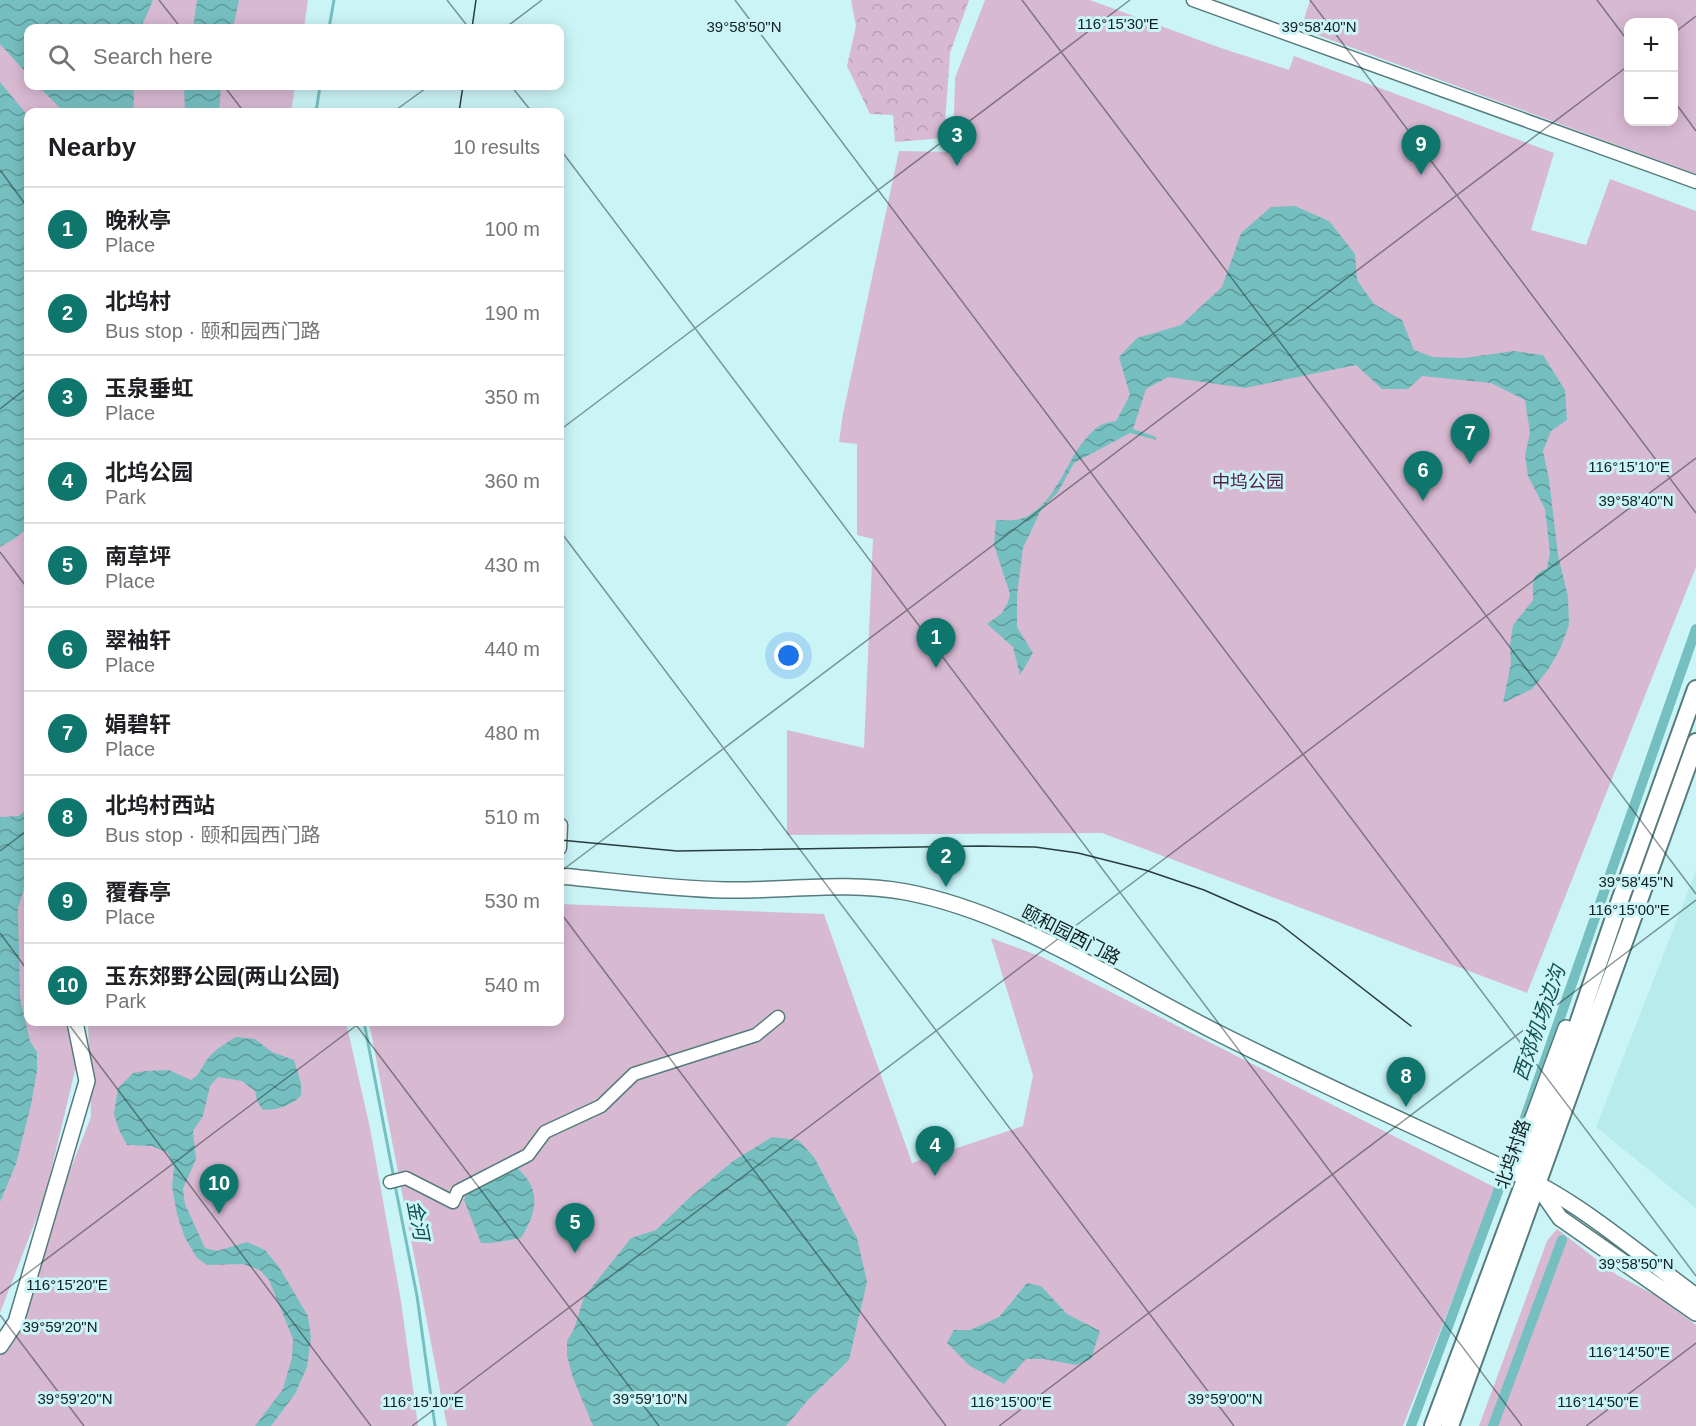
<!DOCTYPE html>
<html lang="en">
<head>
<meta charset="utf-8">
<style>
	:root { --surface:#fff; --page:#f2f2f2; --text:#202124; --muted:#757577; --line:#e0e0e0; --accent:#0f766e }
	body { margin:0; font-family:Helvetica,"Noto Sans SC",sans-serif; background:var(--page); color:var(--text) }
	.controls { position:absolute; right:18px; top:18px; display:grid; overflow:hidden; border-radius:12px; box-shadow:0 3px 15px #0003 }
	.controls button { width:54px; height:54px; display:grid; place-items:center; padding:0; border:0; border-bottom:2px solid var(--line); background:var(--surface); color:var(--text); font:30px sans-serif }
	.you { position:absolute; left:789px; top:656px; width:21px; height:21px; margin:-15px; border:4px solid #fff; border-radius:50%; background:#1a73e8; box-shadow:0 0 0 9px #1a73e833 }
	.badge { display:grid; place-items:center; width:39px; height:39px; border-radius:50%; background:var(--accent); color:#fff; font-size:20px; font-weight:700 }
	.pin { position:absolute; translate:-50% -50px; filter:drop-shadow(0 2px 3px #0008) }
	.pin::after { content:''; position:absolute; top:32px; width:21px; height:18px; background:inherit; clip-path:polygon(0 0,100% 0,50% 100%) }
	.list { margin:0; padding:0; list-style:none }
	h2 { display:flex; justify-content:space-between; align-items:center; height:78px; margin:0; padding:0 24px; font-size:26px }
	h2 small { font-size:20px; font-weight:400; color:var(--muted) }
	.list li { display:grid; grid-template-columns:39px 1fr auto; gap:18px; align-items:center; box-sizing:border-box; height:84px; padding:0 24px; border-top:2px solid var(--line) }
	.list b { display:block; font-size:22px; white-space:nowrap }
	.list p { margin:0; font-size:20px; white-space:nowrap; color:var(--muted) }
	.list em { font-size:20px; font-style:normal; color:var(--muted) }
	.icon { flex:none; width:33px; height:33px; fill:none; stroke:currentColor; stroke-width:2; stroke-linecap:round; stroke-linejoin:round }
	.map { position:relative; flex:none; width:1696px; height:1426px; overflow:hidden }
	.search { position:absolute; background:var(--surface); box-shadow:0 3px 15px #0003; left:24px; top:24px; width:540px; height:66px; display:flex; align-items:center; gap:15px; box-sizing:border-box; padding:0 21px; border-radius:12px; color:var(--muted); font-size:22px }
	.panel { position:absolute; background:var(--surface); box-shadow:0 3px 15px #0003; left:24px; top:108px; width:540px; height:918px; border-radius:12px }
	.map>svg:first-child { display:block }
</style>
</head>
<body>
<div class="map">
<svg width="1696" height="1426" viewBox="0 0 1696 1426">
	<defs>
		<pattern id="forest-crowns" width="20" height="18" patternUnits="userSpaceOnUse" patternTransform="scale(1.5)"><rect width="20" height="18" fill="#d8b9d2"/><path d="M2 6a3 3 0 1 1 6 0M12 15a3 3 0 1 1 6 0" fill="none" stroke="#b89fb4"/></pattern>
		<pattern id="water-waves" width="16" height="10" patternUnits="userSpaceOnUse" patternTransform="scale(1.5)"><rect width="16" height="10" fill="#76bfc1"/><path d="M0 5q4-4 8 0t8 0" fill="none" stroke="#5f9b9c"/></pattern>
	</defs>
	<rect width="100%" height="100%" fill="#cbf4f6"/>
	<path fill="#b8ebec" d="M1696,871v337l-100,-81z"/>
	<path fill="#d8b9d2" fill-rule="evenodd" d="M0,0h308l-4,28h-276v58h267l-4,26h-263v910h43l6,40 -32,134 -45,117z
		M985,0h105l128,47 71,23 5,-14 260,97 -23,77 55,15 24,-66 86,32v356l-169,426 -425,-160 -315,2v-105l77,18 9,-209 -16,-4v-91l-18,-2 4,-28 56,-263 54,1 2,-74z
		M1310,0h386v174l-395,-145zM1674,22v100h-46v-100z
		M560,904l264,10 88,249 111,-37 10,-51 -42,-137 51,19 454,231 -93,238h-956l-78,-404h191z
		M88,1022h258l24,106 31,173 17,125h-418v-78l91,-231z
		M1557,1229l60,46 38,20 41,30v101h-217l68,-185z"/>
	<path fill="url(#forest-crowns)" d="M851,0h118l-19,53 -6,85 -49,4 -2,-27 -23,-1 -23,-48 9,-40z"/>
	<path fill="url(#water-waves)" d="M0,0h153l-12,28h-113v47l-28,-31z
		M197,0h42l-6,28h-40z
		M0,82l28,34v412l-14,11 -14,8z
		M38,86h95l1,14 -1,12h-69z
		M184,86h37l-2,26h-34z
		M1295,206l34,15 26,33 2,26 17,24 28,16 12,30 19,7 31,1 50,-7 29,4 22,35 2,30 -16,11 -8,20 6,28 9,76 10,41 1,29 -9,24 -12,21 -16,19 -29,14 8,-40 -1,-18 3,-20 20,-25c0,-17 -3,-24 14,-32l3,-15 -5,-44 -17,-33 -3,-21 5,-22 -5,-33 -34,-17 -69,-7 -14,13h-26l-26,-24 -111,23 -77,-11 -22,12 -13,40 23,8v3l-26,-7 -56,30 -16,29 -17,18 -18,38 -6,47v32l16,26 -13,22 -7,-28 -26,-23 15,-11 6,-11 2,-8 -16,-49 2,-25c7,0 17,1 24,-1 41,-14 45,-68 78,-92 5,-4 12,-5 18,-6l14,-26 -11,-38 18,-19 44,-13 41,-38 19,-54 30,-26z
		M28,808v53l-1,16 -9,32 2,89 10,43 7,11v19l-6,34 -15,59 -16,38v-385l19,-1z
		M236,1037l19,2 17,13 22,8 7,23v13c-11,10 -23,14 -38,14l-6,-9 -2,-10 -13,-10 -24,-4 -8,9 -7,30 -10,15 3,28 -13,30 2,15 20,44 12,3 30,-9 18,8 14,17 29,49 3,22 -4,29 -12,27 -24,32h-16l28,-37 9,-32 1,-18 -24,-59 -9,-10 -17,-6 -36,1 -10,-7 -12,-20 -8,-24 -5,-27 2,-20 -6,-14 -16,-7 -25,-1 -8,-15 -5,-16 4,-26 15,-15 13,-2 23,-1 22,10c9,-5 9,-11 15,-19 8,-11 18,-17 30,-24z
		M772,1137l26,3 16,17 43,81 10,44 -18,78 -41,40 -22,26h-193l-20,-48 -6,-22v-15l7,-12 10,-32 47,-59 25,-8 33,-32 44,-37z
		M517,1168c25,21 20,45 4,70l-29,5h-11l-17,-43 3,-8z
		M1027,1283l14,3 26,28 33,17 -9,28 -15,6 -32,-6h-18l-22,25 -34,-18 -23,-23 7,-13h16l29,-13z"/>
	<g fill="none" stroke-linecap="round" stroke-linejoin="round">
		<path stroke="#76bfc1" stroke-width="3" d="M329,28l5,-28
			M316,112l4,-26
			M364,1022l30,157
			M395,1185l22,111 18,130"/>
		<path stroke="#76bfc1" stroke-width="10" d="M1411,1426l108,-291 177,-506
			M1493,1426l69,-186"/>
		<g stroke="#567c7d" stroke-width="15">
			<path id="minor" d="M1193,0l503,182
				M560,848l1,-23
				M390,1182l16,-4 47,24 5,-11 70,-36 17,-23 56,-26 33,-32 122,-39 22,-18"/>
		</g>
		<g stroke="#567c7d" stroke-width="18">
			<path id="tertiary" d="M560,876c54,5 110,13 165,14 61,1 120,-9 181,2 106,20 210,89 306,138 95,48 191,91 287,136 73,28 134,84 197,130
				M1513,1172l53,-144
				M1539,1188l21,30 136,95
				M0,1346l16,-24 71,-241 -12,-59"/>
		</g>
		<g stroke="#567c7d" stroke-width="20">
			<path id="secondary" d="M1433,1426l93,-249 93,-274 77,-214
				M1450,1426l246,-684"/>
		</g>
		<use href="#minor" stroke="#fff" stroke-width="12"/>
		<use href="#tertiary" stroke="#fff" stroke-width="15"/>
		<use href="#secondary" stroke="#fff" stroke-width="16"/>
		<path stroke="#293d3e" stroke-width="1.5" d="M472,28l4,-28
			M459,112l4,-26
			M560,840l117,11 304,-5 54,1 43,6 67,17 59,20 73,32 134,104"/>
	</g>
	<path fill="none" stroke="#112122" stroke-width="1.5" stroke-opacity="0.45" d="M159,0l22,28M447,0l22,28M735,0l961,1276M1022,0l674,894M1310,0l386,513M1597,0l31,41M505,28l37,-28M1674,33l22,-17M224,86l20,26M511,86l21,26M1674,101l22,30M393,112l36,-26M560,149l962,1277M0,170l28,38M0,409l28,-22M560,430l570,-430M560,531l674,895M0,552l28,37M0,851l28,-21M560,872l1068,-806M560,912l386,514M0,933l28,38M67,1022l304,404M354,1022l305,404M0,1294l361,-272M0,1315l84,111M412,1426l1284,-968M999,1426l697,-526M1586,1426l110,-83"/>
	<g text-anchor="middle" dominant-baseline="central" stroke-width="6" stroke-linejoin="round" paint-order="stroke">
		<g font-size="18" fill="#56204f" stroke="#cbf4f6">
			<text x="1248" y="482">中坞公园</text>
		</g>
		<g font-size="18" fill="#112122" stroke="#cbf4f6">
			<text transform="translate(1071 935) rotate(27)">颐和园西门路</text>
			<text transform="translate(1513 1154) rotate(-71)">北坞村路</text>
		</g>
		<g font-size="20" font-style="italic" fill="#105053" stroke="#cbf4f6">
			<text transform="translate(1539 1023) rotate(-71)">西郊机场边沟</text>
			<text transform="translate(418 1220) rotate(79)">金河</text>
		</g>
	</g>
	<g font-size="15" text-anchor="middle" fill="#112122" stroke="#cbf4f6" stroke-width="6" stroke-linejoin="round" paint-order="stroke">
		<text x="1118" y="29">116°15'30"E</text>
		<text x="744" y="32">39°58'50"N</text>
		<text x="1319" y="32">39°58'40"N</text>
		<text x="1629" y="472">116°15'10"E</text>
		<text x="1636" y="506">39°58'40"N</text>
		<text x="1636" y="887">39°58'45"N</text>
		<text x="1629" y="915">116°15'00"E</text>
		<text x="1636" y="1269">39°58'50"N</text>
		<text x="67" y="1290">116°15'20"E</text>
		<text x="60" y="1332">39°59'20"N</text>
		<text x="1629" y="1357">116°14'50"E</text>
		<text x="75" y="1404">39°59'20"N</text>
		<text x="650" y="1404">39°59'10"N</text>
		<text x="1225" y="1404">39°59'00"N</text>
		<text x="423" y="1407">116°15'10"E</text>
		<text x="1011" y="1407">116°15'00"E</text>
		<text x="1598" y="1407">116°14'50"E</text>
	</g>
</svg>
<div class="controls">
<button>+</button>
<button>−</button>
</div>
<div class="you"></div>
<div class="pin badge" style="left:936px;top:668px">1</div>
<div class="pin badge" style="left:946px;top:887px">2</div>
<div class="pin badge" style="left:957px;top:166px">3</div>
<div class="pin badge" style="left:935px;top:1176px">4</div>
<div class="pin badge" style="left:575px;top:1253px">5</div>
<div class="pin badge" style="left:1423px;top:501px">6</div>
<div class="pin badge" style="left:1470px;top:464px">7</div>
<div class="pin badge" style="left:1406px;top:1107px">8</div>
<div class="pin badge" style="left:1421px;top:175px">9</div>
<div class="pin badge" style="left:219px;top:1214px">10</div>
<div class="search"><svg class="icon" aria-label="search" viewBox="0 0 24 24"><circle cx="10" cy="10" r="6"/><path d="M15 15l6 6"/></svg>Search here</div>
<section class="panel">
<h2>Nearby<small>10 results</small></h2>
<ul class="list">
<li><span class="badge">1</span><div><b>晚秋亭</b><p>Place</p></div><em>100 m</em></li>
<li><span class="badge">2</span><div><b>北坞村</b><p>Bus stop · 颐和园西门路</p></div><em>190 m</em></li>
<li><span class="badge">3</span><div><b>玉泉垂虹</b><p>Place</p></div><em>350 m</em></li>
<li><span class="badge">4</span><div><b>北坞公园</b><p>Park</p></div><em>360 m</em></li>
<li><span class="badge">5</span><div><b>南草坪</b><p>Place</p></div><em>430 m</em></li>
<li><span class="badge">6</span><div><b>翠袖轩</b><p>Place</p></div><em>440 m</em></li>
<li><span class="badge">7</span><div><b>娟碧轩</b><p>Place</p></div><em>480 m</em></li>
<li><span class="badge">8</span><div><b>北坞村西站</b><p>Bus stop · 颐和园西门路</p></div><em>510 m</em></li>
<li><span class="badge">9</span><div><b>覆春亭</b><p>Place</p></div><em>530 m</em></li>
<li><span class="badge">10</span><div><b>玉东郊野公园(两山公园)</b><p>Park</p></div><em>540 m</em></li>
</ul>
</section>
</div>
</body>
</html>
